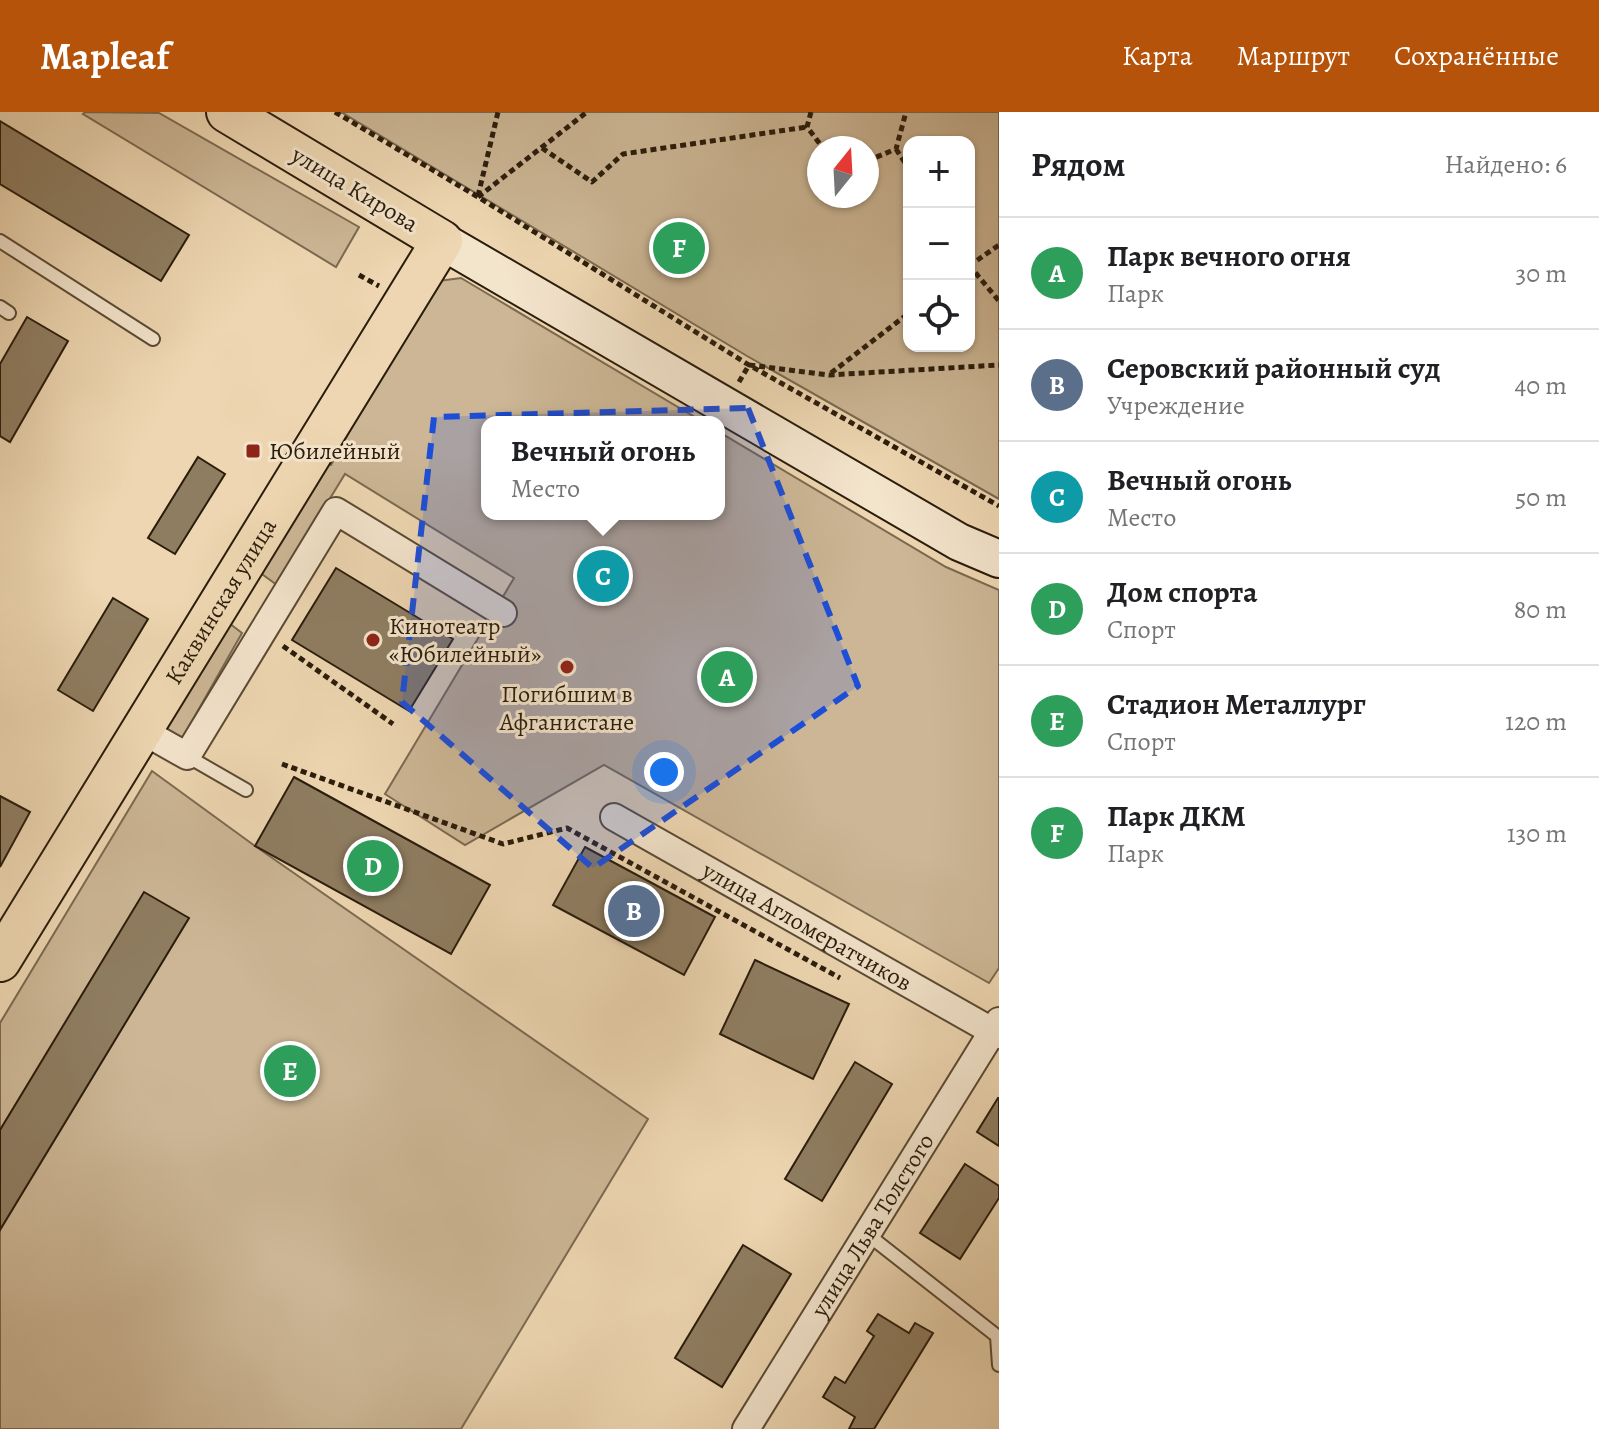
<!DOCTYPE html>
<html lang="ru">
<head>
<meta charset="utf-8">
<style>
	:root { --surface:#fff; --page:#f6f6f6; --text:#202124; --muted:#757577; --line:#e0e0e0; --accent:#b45309 }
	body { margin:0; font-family:Alegreya,serif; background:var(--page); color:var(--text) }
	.controls { position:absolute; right:24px; top:24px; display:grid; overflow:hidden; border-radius:16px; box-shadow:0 2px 6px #0004 }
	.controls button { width:72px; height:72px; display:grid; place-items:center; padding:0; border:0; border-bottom:2px solid var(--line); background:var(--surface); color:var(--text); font:40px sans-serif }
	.compass { position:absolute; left:807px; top:24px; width:72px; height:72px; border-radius:50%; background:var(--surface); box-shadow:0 2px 6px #0004; rotate:18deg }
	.you { position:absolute; left:664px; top:660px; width:28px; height:28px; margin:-20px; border:6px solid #fff; border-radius:50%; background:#1a73e8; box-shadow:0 0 0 12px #1a73e833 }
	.badge { display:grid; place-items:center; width:52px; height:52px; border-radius:50%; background:var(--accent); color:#fff; font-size:26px; font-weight:700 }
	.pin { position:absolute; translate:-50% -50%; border:4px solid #fff; box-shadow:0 2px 8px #0006 }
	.popup { position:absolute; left:481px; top:304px; width:244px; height:104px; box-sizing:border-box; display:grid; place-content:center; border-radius:16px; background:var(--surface); filter:drop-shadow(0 2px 6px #0005); font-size:26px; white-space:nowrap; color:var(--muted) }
	.popup b { font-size:30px; color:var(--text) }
	.popup::after { content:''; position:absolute; left:50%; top:100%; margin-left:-16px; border:16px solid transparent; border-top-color:var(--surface) }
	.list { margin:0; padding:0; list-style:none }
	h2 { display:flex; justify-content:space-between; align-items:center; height:104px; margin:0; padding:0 32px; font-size:34px }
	h2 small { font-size:26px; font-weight:400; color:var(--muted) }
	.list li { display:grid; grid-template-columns:52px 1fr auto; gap:24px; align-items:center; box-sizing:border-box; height:112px; padding:0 32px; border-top:2px solid var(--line) }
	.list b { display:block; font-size:30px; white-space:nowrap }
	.list p { margin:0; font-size:26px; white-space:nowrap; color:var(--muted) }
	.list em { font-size:26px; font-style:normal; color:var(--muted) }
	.icon { flex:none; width:44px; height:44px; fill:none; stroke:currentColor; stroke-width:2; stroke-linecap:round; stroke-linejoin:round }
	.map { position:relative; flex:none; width:999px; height:1317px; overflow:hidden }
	header { display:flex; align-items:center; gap:48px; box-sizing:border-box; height:112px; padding:0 40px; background:var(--accent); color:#fff }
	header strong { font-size:38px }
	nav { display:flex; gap:44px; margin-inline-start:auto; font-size:28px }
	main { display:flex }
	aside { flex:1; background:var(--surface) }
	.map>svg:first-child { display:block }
</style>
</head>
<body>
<header>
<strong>Mapleaf</strong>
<nav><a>Карта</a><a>Маршрут</a><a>Сохранённые</a></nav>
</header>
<main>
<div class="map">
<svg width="999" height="1317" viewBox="0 0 999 1317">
	<rect width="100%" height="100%" fill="#edd6b1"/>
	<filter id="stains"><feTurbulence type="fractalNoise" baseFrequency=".0025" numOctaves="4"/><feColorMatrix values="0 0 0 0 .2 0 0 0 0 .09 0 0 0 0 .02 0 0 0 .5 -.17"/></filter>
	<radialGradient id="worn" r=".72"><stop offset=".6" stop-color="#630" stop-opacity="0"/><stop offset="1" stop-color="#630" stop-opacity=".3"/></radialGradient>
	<path fill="#ccb695" stroke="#7b6950" stroke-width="2" fill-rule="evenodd" d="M85,0l74,1 200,114 -23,40 -253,-153z
		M341,0h658v387l-252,-143zM909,30h60v204h-60zM819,36h48v48h-48z
		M461,166l242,144h-216v92h232v-82l227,135 53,23v378l-10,15 -385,-218 -139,80 -80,-51 129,-216 -169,-104 -68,111 -22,-16 67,-108 9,4 100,-183z
		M225,508l17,13 -63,111 -20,-11z
		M152,659l103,75 393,273 -187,310h-461v-406z"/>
	<path fill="#8f7d61" stroke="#2a1c0b" stroke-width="2" d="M0,9l189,114 -28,46 -161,-97z
		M27,205l41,24 -58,101 -10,-6v-72z
		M198,345l27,17 -50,80 -27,-16z
		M336,456l117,71 -44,72 -117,-71z
		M113,486l35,21 -55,92 -35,-21z
		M294,665l196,108 -39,69 -196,-108z
		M0,684l30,16 -30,55z
		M585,735l130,70 -31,58 -131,-70z
		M144,780l45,26 -189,312v-100z
		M755,848l94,44 -36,75 -93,-45z
		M855,950l37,22 -70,117 -37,-22z
		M998,986h1v48l-22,-14z
		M965,1052l34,22v12l-39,61 -40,-26z
		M743,1133l48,29 -69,113 -47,-29z
		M878,1202l31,19 6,-10 18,10 -59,96h-25l6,-12 -32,-20 12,-20 10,6 29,-47 -7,-5z"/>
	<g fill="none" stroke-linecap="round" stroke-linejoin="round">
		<g stroke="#5b4a34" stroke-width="16">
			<path id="lane" d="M0,129l153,98
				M0,195l9,6
				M187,644l59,34
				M867,1122l130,102 2,29"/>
		</g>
		<g stroke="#5b4a34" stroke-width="30">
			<g id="street">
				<path d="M141,618l46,26 149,-245 167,102"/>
				<path id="s1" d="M614,705l385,218"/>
				<path id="s2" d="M746,1317l253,-408"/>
			</g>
		</g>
		<g stroke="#2a1c0b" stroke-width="40">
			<path id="secondary" d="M442,129l517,301 40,17"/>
		</g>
		<g stroke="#2a1c0b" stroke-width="44">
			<g id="primary">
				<path id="s3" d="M0,849l442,-720 -215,-129"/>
			</g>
		</g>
		<path stroke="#2a1c0b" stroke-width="5" stroke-dasharray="6 4" stroke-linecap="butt" d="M335,0l143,85 271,168 250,141
			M811,0l-4,15 16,21
			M542,36l50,34 31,-28 184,-27
			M896,37l13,20
			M867,49l29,-12 10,-37
			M478,84l20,-84
			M478,85l109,-85
			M969,153l30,36
			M969,154l30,-21
			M359,163l20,11
			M831,261l78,-60
			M739,270l10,-17 80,10 170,-10
			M283,534l110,78
			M282,652l221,80 64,-16 273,150"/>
		<use href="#lane" stroke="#f3e4cc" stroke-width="12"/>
		<use href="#street" stroke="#f3e4cc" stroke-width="26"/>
		<use href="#secondary" stroke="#f3e4cc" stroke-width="36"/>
		<use href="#primary" stroke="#edd6b1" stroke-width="40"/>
	</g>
	<path fill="#1d4ed8" fill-opacity="0.2" stroke="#1d4ed8" stroke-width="6" stroke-dasharray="16 10" stroke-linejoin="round" d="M748,296l110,278 -265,182 -191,-166 32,-285z"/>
	<g fill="#8f2418" stroke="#f3e4cc" stroke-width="3">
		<rect x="245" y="331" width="16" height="16" rx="4"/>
		<circle cx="373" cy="528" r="8"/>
		<circle cx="567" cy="555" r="8"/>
	</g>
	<g text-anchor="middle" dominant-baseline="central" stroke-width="6" stroke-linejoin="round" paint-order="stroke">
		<g font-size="24" fill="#2a1c0b" stroke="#f3e4cc">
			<text transform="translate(355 77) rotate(31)">улица Кирова</text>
			<text stroke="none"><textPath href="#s3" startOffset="422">Каквинская улица</textPath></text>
			<text stroke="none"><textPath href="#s1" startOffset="222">улица Агломератчиков</textPath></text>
			<text stroke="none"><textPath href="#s2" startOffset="240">улица Льва Толстого</textPath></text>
		</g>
		<g font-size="24" fill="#2a1c0b" stroke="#f3e4cc" text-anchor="start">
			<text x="269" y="339">Юбилейный</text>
			<text x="389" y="514">Кинотеатр<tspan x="389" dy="28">«Юбилейный»</tspan></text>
			<text x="567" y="582" text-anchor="middle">Погибшим в<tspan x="567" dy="28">Афганистане</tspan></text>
		</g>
	</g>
	<rect width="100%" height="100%" filter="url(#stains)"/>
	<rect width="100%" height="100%" fill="url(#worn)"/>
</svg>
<div class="controls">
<button>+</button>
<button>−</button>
<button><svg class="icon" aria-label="locate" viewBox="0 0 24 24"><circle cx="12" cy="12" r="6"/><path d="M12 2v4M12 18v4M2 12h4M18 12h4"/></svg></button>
</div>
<svg class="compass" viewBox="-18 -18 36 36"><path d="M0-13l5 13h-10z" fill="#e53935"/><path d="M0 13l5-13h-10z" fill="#757577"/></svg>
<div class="you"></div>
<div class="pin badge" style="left:727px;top:565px;background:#2e9e5b">A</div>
<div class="pin badge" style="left:634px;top:799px;background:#5c6f8a">B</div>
<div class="pin badge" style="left:603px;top:464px;background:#0f9aa8">C</div>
<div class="popup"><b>Вечный огонь</b>Место</div>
<div class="pin badge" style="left:373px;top:754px;background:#2e9e5b">D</div>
<div class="pin badge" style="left:290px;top:959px;background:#2e9e5b">E</div>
<div class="pin badge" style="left:679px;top:136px;background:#2e9e5b">F</div>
</div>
<aside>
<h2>Рядом<small>Найдено: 6</small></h2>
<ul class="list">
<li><span class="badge" style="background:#2e9e5b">A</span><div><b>Парк вечного огня</b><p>Парк</p></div><em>30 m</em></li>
<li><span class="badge" style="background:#5c6f8a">B</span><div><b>Серовский районный суд</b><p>Учреждение</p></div><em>40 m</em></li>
<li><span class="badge" style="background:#0f9aa8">C</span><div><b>Вечный огонь</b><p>Место</p></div><em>50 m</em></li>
<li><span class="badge" style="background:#2e9e5b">D</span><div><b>Дом спорта</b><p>Спорт</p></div><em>80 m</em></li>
<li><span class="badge" style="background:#2e9e5b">E</span><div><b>Стадион Металлург</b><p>Спорт</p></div><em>120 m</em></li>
<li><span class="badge" style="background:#2e9e5b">F</span><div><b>Парк ДКМ</b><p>Парк</p></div><em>130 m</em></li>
</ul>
</aside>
</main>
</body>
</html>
